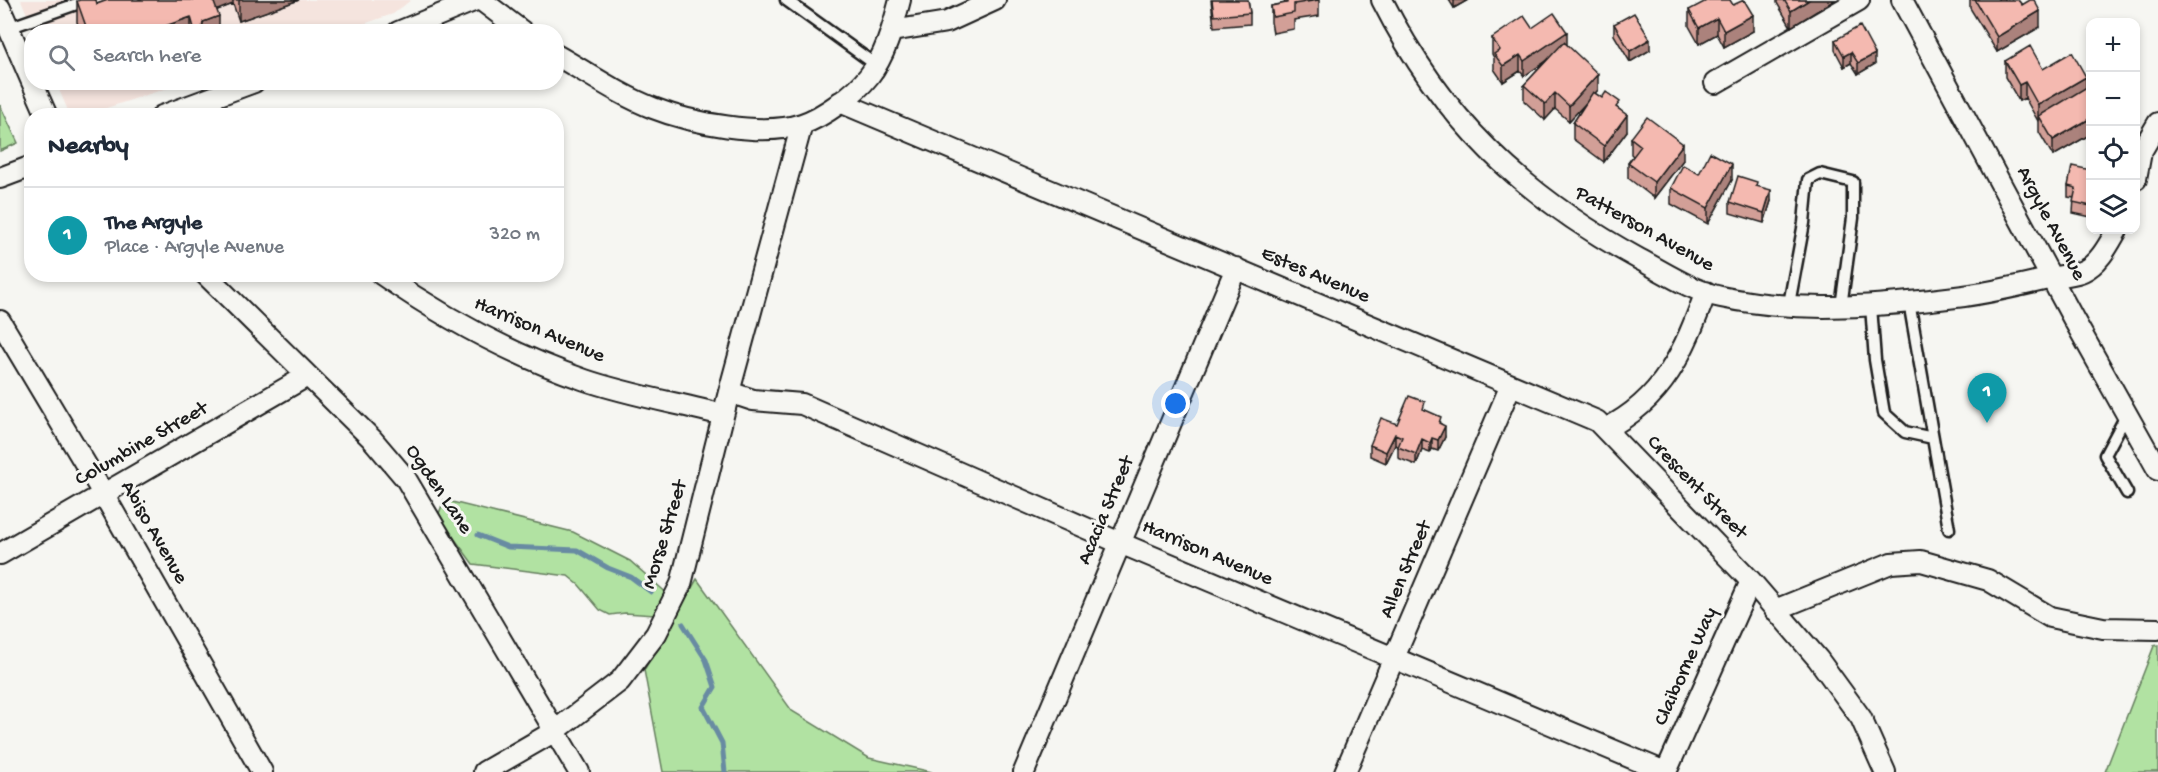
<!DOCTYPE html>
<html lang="en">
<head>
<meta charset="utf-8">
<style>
	:root { --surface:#fff; --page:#f2f2f3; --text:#1f2937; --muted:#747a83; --line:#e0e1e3; --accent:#1f6fb2 }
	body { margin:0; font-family:"Gochi Hand",sans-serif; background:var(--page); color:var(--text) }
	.controls { position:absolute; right:18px; top:18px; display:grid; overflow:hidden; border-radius:12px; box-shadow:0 3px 9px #0003 }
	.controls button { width:54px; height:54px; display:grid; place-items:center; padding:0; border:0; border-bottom:2px solid var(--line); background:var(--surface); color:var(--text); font:30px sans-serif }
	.you { position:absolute; left:1176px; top:404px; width:21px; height:21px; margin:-15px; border:4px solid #fff; border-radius:50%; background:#1a73e8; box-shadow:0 0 0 9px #1a73e833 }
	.badge { display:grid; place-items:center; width:39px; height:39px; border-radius:50%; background:var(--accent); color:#fff; font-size:20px; font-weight:700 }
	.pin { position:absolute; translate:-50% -50px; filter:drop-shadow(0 2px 3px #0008) }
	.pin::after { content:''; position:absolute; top:32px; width:21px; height:18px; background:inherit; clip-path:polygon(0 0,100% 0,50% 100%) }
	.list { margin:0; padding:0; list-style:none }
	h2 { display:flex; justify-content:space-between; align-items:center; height:78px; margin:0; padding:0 24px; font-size:26px }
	h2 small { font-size:20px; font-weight:400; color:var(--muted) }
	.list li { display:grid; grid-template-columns:39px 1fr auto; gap:18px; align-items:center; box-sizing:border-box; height:96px; padding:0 24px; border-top:2px solid var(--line) }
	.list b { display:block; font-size:22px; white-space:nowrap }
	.list p { margin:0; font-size:20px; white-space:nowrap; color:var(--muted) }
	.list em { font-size:20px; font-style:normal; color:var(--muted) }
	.icon { flex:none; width:33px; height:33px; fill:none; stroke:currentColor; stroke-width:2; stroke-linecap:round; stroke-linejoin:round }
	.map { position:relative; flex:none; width:2158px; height:772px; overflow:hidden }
	.search { position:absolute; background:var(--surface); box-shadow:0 3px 9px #0003; left:24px; top:24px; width:540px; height:66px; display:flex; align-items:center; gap:15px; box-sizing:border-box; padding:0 21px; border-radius:24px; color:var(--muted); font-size:22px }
	.panel { position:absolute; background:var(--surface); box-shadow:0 3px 9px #0003; left:24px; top:108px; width:540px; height:174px; border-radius:24px }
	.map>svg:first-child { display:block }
</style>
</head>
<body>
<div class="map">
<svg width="2158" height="772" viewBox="0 0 2158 772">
	<rect width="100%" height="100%" fill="#f6f6f2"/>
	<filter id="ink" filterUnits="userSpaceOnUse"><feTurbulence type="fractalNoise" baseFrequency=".0167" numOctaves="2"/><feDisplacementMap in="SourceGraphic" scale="12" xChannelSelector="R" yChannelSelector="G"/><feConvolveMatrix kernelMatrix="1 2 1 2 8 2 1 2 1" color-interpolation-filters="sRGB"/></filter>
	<g filter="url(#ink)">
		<path fill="#f5e4de" d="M21,0h390l-18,14 -53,18 -306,-1z
			M56,83h127l-101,33 -12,-1z"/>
		<path fill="#b1e2a2" stroke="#667f5f" stroke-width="1.5" d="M0,105l18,38 -18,8z
			M444,500l129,32 57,29 39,34 -14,20 -30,-2 -15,2 -10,-5 -21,-25 -11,-9 -95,-12 -35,-48z
			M697,579l95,132 77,47 63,14h-269l-19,-102z
			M2158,645v127h-53l49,-126z"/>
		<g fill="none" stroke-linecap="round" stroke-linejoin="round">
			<path stroke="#688ba2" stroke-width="5" d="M478,535l30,12 69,3 31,18 23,9 20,15
				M683,624l23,36 9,27 -12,20 19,36 3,29"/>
			<g stroke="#1c1c1c" stroke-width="15">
				<path id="service" d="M786,0l90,65
					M8,28l80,-28
					M1909,302l40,227
					M1789,304l15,-81 4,-43 12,-6 33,8v36l-12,89
					M1871,306l4,54 9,53 21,19 28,6
					M2127,414l-22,41 22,38"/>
			</g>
			<g stroke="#1c1c1c" stroke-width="24">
				<path id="minor" d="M481,0l42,32
					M1382,0c60,119 140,195 257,259 25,13 53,32 82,38 80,17 163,9 243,-1 30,-4 58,-11 88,-18 10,-3 23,-3 31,-7 16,-7 26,-27 34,-41
					M1902,0l172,320 84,150
					M0,8l32,74
					M892,31l55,-9 48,-22
					M398,32l78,-32
					M556,55c32,18 63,40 97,53 38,15 110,29 149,16 21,-7 53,-30 67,-48 17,-21 24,-50 31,-76
					M32,82l15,34
					M1715,83l144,-83
					M840,102l757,319 154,160 67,78 43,59 24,54
					M162,116l92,-34
					M0,178l32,-12
					M2136,179l5,-27 17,-29
					M205,274l167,165 34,40 173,293
					M381,274c63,44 131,81 204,106 44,15 92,23 138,35
					M0,321l104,174 158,277
					M729,392l24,8 49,4 318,139 545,229
					M1605,429c59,-29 79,-78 101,-137
					M0,554l307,-178
					M1775,610l116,-47 30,-2 67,19 62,37 53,11 55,1
					M484,772l71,-41 65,-50 36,-47 25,-50 48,-192 73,-268
					M1024,772l212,-504
					M1345,772l166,-387
					M1666,772l85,-191"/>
			</g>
			<use href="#service" stroke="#f6f6f2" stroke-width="10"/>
			<use href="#minor" stroke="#f6f6f2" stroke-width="20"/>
		</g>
		<path fill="#d29f97" stroke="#1c1c1c" stroke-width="1.5" d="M108,0h191l-60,21 -6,-17 -16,6 2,22h-138l-4,-10v-21l20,3z
			M1211,0h37l2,13v11l-36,3z
			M1284,0h35v16l-25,4v9l-21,4 -2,-11v-16l14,-3z
			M1449,0h19l-14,8z
			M1777,0h58l-44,27 -14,-24z
			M1970,0h48l4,5 18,22 -43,25 -27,-44z
			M1733,5l20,26 -29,16 -7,-13 -18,10 -10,-18v-16z
			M1614,24l36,26 -20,12 -16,-27z
			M1492,38l75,7 31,45 -3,3 25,17 7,21 -23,31 -31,-23v-16l12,-19 -16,17 -14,-12 -10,11 -21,-19v-16l22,-24 -22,15 -4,-5 -17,11 -9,-13v-11l-2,-4z
			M1835,40l40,24 -17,10 -7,-11 -7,4 -9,-17z
			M2005,61l38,8 43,19 5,-3v49l-38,22 -14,-24v-12l-1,1 -13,-23 -6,3 -14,-24z
			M1631,138l52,22 -29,38 -26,-20v-15l5,-7 -2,-2z
			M2091,170v47l-18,-4 1,-15 -6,-1v-11z
			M1732,180l-24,44 -37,-20v-16z
			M1757,186l14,15 -7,22 -34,-10v-11z
			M1425,410l16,14 4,13 -7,14 -6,-2 -2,4 -8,-3 -6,15 -18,-7v-12l-3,-1 -9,18 -16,-7v-11l27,-21z"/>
		<path fill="#ab827b" stroke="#1c1c1c" stroke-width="1.5" d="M210,0h23v4l-23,9z
			M240,0h59l-60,21v-20z
			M1454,0h14l-14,8z
			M1809,0h26l-44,27v-16z
			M2040,11v16l-43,25v-15z
			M1753,15v16l-29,16v-16z
			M219,16v16h-17l1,-10z
			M191,17v15h-43z
			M1717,18v16l-18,10v-16z
			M1567,32v15l-43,29v-15z
			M1650,39v11l-20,12v-11z
			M1851,52v11l-7,4v-11z
			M1875,54v10l-17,10v-11z
			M1520,55v16l-17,11v-16z
			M1598,74v16l-29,31v-15z
			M2086,77v15l-47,24v4l-1,1v-16z
			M2025,82v16l-6,3v-16z
			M1555,93v16l-10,11v-16z
			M1627,115v16l-23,31v-16z
			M2091,118v16l-38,22v-16z
			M1683,144v16l-29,38v-16z
			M1732,164v16l-24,44v-16z
			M1771,190v11l-7,22v-10z
			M1445,426v11l-7,14v-11z
			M1395,434v11l-9,18v-11z
			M1432,438v11l-2,4v-10z
			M1422,439v11l-6,15v-11z"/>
		<path fill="#f4b9b0" stroke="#1c1c1c" stroke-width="1.5" d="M80,0h16l1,4 11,-4h105l6,16 -16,6 -1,7 -8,-1 -3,-11 -43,15h-60l-11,-31z
			M1212,0h36l2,13 -36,3z
			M1287,0h32l-25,4v9l-21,4 -2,-11 16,-3z
			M1708,0h22l3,5 11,-5 9,15 -29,16 -7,-13 -18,10 -10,-18z
			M1784,0h25l-18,11z
			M1975,0h43l4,5 8,-5h4l6,11 -43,26z
			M1554,13l13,19 -43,29 -4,-6 -17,11 -9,-12 6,-4 -8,-12 32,-22 8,12z
			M1634,13l16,26 -20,12 -16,-27z
			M1860,26l15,28 -17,9 -7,-11 -7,4 -9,-16z
			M1564,42l34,32 -29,32 -14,-13 -10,11 -21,-19z
			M2030,46l13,23 29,-17 14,25 -48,28 -13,-23 -6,3 -14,-24z
			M2090,85l1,33 -38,22 -14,-24z
			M1593,92l9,6 4,-6 14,10 -4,5 11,8 -23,31 -31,-23z
			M1647,117l36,27 -29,38 -26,-19 13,-17 -10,-8z
			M1710,152l22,12 -24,44 -37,-20 12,-23 16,9z
			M2072,166l19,4v36l-18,-4 3,-14 -8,-2z
			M1738,176l19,6 -1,4 15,4 -7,23 -34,-11z
			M1409,396l16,6 -2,7 18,8 -2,6 6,3 -7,14 -6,-2 -2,5 -8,-4 -6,15 -18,-7 4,-10 -7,-3 -9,18 -16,-7 11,-27 16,6z"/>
	</g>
	<g text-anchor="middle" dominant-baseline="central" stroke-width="6" stroke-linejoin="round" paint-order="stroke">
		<g font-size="21" fill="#1c1c1c" stroke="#f6f6f2">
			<text transform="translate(2050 224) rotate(62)">Argyle Avenue</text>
			<text transform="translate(1644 230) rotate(29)">Patterson Avenue</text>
			<text transform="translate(1315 276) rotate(23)">Estes Avenue</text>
			<text transform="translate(539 331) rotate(23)">Harrison Avenue</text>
			<text transform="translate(142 445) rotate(-30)">Columbine Street</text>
			<text transform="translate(1696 488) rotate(46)">Crescent Street</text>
			<text transform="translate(438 490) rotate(56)">Ogden Lane</text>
			<text transform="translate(1107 511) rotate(-67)">Acacia Street</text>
			<text transform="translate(153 533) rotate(60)">Abiso Avenue</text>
			<text transform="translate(666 535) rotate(-73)">Morse Street</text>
			<text transform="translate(1207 554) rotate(23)">Harrison Avenue</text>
			<text transform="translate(1407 570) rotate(-67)">Allen Street</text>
			<text transform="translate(1687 667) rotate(-66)">Claiborne Way</text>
		</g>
	</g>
</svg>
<div class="controls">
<button>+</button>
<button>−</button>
<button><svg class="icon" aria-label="locate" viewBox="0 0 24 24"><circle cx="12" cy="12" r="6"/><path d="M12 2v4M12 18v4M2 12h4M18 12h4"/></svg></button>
<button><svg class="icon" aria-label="layers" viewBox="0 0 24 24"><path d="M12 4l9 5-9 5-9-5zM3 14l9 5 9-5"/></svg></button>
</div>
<div class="you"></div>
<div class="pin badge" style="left:1987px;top:423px;background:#0f9aa8">1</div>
<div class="search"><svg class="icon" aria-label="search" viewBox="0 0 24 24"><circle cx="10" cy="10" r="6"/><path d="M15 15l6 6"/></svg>Search here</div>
<section class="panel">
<h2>Nearby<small></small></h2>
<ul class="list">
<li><span class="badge" style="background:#0f9aa8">1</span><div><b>The Argyle</b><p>Place · Argyle Avenue</p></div><em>320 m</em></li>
</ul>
</section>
</div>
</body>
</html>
